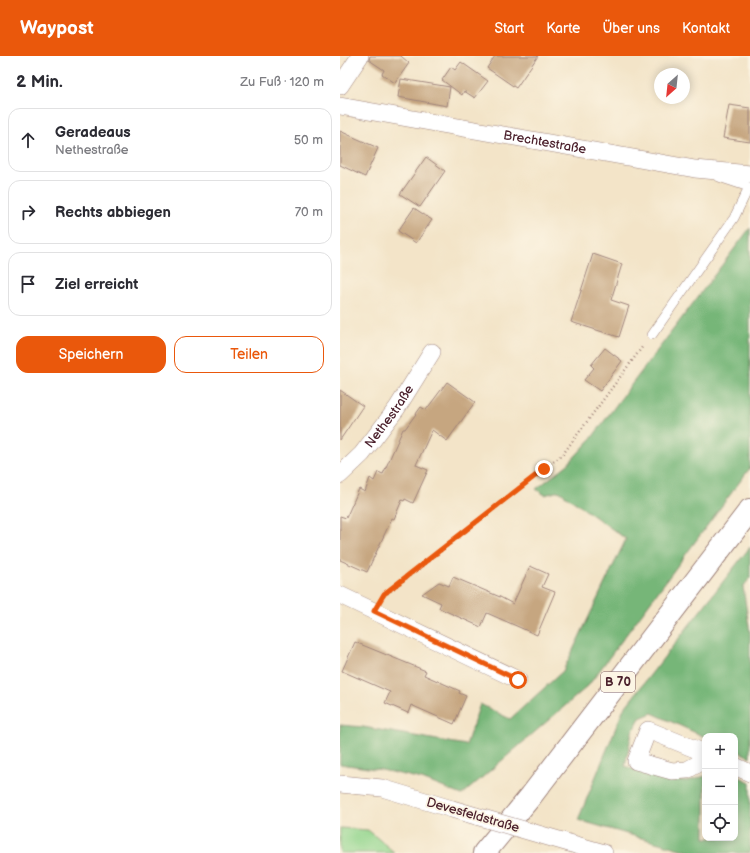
<!DOCTYPE html>
<html lang="de">
<head>
<meta charset="utf-8">
<style>
	:root { --surface:#fff; --page:#f7f7f7; --text:#2b2b33; --muted:#7c7c81; --line:#e1e1e2; --accent:#ea580c }
	body { margin:0; font-family:"Balsamiq Sans",sans-serif; background:var(--page); color:var(--text) }
	.controls { position:absolute; right:12px; bottom:12px; display:grid; overflow:hidden; border-radius:8px; box-shadow:0 2px 10px #0003 }
	.controls button { width:36px; height:36px; display:grid; place-items:center; padding:0; border:0; border-bottom:1px solid var(--line); background:var(--surface); color:var(--text); font:20px sans-serif }
	.compass { position:absolute; left:314px; top:12px; width:36px; height:36px; border-radius:50%; background:var(--surface); box-shadow:0 2px 10px #0003; rotate:207deg }
	.stop { position:absolute; width:12px; height:12px; margin:-9px; border:3px solid #ea580c; border-radius:50%; background:#fff }
	.stop.end { background:#ea580c; border-color:#fff; box-shadow:0 1px 4px #0008 }
	.list { margin:0; padding:0; list-style:none }
	h2 { display:flex; justify-content:space-between; align-items:center; height:52px; margin:0; padding:0 16px; font-size:17px }
	h2 small { font-size:13px; font-weight:400; color:var(--muted) }
	.list li { display:grid; grid-template-columns:26px 1fr auto; gap:12px; align-items:center; box-sizing:border-box; height:64px; margin:0 8px 8px; padding:0 8px; border:1px solid var(--line); border-radius:12px }
	.list b { display:block; font-size:15px; white-space:nowrap }
	.list p { margin:0; font-size:13px; white-space:nowrap; color:var(--muted) }
	.list em { font-size:13px; font-style:normal; color:var(--muted) }
	.actions { display:flex; gap:8px; padding:12px 16px }
	.actions a { flex:1; padding:9px 0; border:1px solid var(--accent); border-radius:12px; text-align:center; font-size:14px; color:var(--accent) }
	.actions .main { background:var(--accent); color:#fff }
	.icon { flex:none; width:22px; height:22px; fill:none; stroke:currentColor; stroke-width:2; stroke-linecap:round; stroke-linejoin:round }
	.map { position:relative; flex:none; width:410px; height:797px; overflow:hidden }
	header { display:flex; align-items:center; gap:24px; box-sizing:border-box; height:56px; padding:0 20px; background:var(--accent); color:#fff }
	header strong { font-size:19px }
	nav { display:flex; gap:22px; margin-inline-start:auto; font-size:14px }
	main { display:flex }
	aside { flex:1; background:var(--surface) }
	.map>svg:first-child { display:block }
</style>
</head>
<body>
<header>
<strong>Waypost</strong>
<nav><a>Start</a><a>Karte</a><a>Über uns</a><a>Kontakt</a></nav>
</header>
<main>
<aside>
<h2>2 Min.<small>Zu Fuß · 120 m</small></h2>
<ul class="list">
<li><svg class="icon" aria-label="ahead" viewBox="0 0 24 24"><path d="M12 20V5M6 11l6-6 6 6"/></svg><div><b>Geradeaus</b><p>Nethestraße</p></div><em>50 m</em></li>
<li><svg class="icon" aria-label="right" viewBox="0 0 24 24"><path d="M7 20v-9h11M14 6l5 5-5 5"/></svg><div><b>Rechts abbiegen</b></div><em>70 m</em></li>
<li><svg class="icon" aria-label="arrive" viewBox="0 0 24 24"><path d="M6 21V4h12l-3 4 3 4H6"/></svg><div><b>Ziel erreicht</b></div></li>
</ul>
<div class="actions"><a class="main">Speichern</a><a>Teilen</a></div>
</aside>
<div class="map">
<svg width="410" height="797" viewBox="0 0 410 797">
	<rect width="100%" height="100%" fill="#fcf5e5"/>
	<filter id="ink" filterUnits="userSpaceOnUse"><feTurbulence type="fractalNoise" baseFrequency=".025" numOctaves="2"/><feDisplacementMap in="SourceGraphic" scale="8" xChannelSelector="R" yChannelSelector="G"/><feConvolveMatrix kernelMatrix="1 2 1 2 8 2 1 2 1" color-interpolation-filters="sRGB"/></filter>
	<filter id="wash" filterUnits="userSpaceOnUse"><feTurbulence type="fractalNoise" baseFrequency=".012" numOctaves="4" result="noise"/><feDisplacementMap in="SourceGraphic" scale="16" xChannelSelector="R" yChannelSelector="G"/><feGaussianBlur stdDeviation="0.9" result="paint"/><feColorMatrix in="noise" values="0 0 0 0 0 0 0 0 0 0 0 0 0 0 0 0 0 1.4 0 .05"/><feComposite in="paint" operator="in"/></filter>
	<g filter="url(#wash)">
		<rect width="100%" height="100%" fill="#f3e4c8"/>
		<path fill="#93d58d" stroke="#6e7a5c" d="M0,772l28,2 27,23h-55z"/>
		<path fill="#76b678" stroke="#606a52" d="M410,172v240l-162,218 -126,109 -40,-16 -40,-9 -42,-6v-39l23,2 103,18 14,-41 30,15 53,-48 63,-132 -67,-48 -14,4 -9,-6 31,-24 24,-26 28,-38z
			M410,491v31l-7,9 7,46v124l-15,-7v-14h-30v1l-53,-24 -12,5 -8,14 -7,34 40,15h23l17,-5v62h30v-63l15,7v71h-56l-116,-33 45,-110z"/>
		<g id="blocks">
			<path fill="#c6a680" d="M30,0h31l8,7 -14,20 -13,-9 2,-4 -15,-10z
				M155,0h43l-22,32 -29,-20z
				M121,6l27,19 -13,17 -11,-7 -2,4 -20,-15 9,-13 4,3z
				M61,23l49,8 -3,19 -49,-9z
				M389,49l21,3v34l-27,-4z
				M0,75l38,17 -13,29 -25,-12z
				M86,101l19,14 -25,36 -20,-13z
				M74,152l18,12 -16,23 -18,-12z
				M253,198l29,10 -11,36 18,6 -10,31 -48,-15z
				M265,292l17,13 -22,30 -16,-11 10,-12 -3,-3z
				M107,326l28,20 -28,39 -15,-11 -16,35 12,5 -15,33 -8,-4 -1,2 -2,-1 -8,19 -2,-1 -25,54 -27,-12v-44l6,2 13,-29 6,3 5,-14 4,3 4,-9 5,2 20,-45h2l16,-22 5,3z
				M0,334l23,16 -23,34z
				M190,510l18,8 -6,13 13,5 -18,43 -50,-22 -6,14 -42,-19 2,-5 -19,-9 17,-12 10,4 4,-9 47,20 13,7z
				M15,586l71,29 -2,4 36,16 -1,2 7,3 -12,28 -43,-19 -3,8 -23,-10 5,-11 -48,-21z"/>
		</g>
	</g>
	<g filter="url(#ink)">
		<use href="#blocks" fill-opacity="0" stroke="#9e827a" stroke-width="1"/>
		<g fill="none" stroke-linecap="round" stroke-linejoin="round">
			<g stroke="#9e827a" stroke-width="10">
				<path id="lane" d="M312,279l82,-117 15,-31 -30,-10"/>
			</g>
			<g stroke="#9e827a" stroke-width="18">
				<g id="street">
					<path d="M0,30l20,-30"/>
					<path id="s1" d="M0,50l355,63 55,5"/>
					<path id="s2" d="M0,419l22,-21 35,-46 35,-56"/>
					<path d="M0,539l178,85"/>
					<path d="M365,697l-57,-23 -12,31 36,10 15,-1 18,-10"/>
					<path d="M395,710l15,7"/>
					<path d="M0,728l42,4 70,21"/>
					<path d="M236,789l28,8"/>
				</g>
			</g>
			<g stroke="#9e827a" stroke-width="24">
				<path id="highway" d="M144,797l47,-57 219,-286"/>
			</g>
			<path stroke="#9e827a" stroke-width="2.5" stroke-dasharray="1 3" stroke-linecap="butt" d="M44,540l179,-142 80,-108"/>
			<use href="#lane" stroke="#fff" stroke-width="9"/>
			<use href="#street" stroke="#fff" stroke-width="17"/>
			<use href="#highway" stroke="#fff" stroke-width="22"/>
			<g stroke="#9e827a" stroke-width="18" stroke-linecap="butt">
				<path id="street-bridge" d="M112,753l124,36"/>
			</g>
			<use href="#street-bridge" stroke="#fff" stroke-width="17"/>
		</g>
	</g>
	<g fill="none" stroke-linecap="round" stroke-linejoin="round" filter="url(#ink)">
		<path stroke="#ea580c" stroke-width="5" d="M178,624l-144,-69 10,-17 160,-125"/>
	</g>
	<g text-anchor="middle" dominant-baseline="central" stroke-width="3.5" stroke-linejoin="round" paint-order="stroke">
		<rect fill="#fcf5e5" stroke="#7f5f63" stroke-width="1" x="261" y="616" width="34" height="20" rx="3"/>
		<g font-size="12" font-weight="bold" fill="#4a1f2b">
			<text x="278" y="626">B 70</text>
		</g>
		<g font-size="13" fill="#4a1f2b" stroke="#fcf5e5">
			<text stroke="none"><textPath href="#s1" startOffset="208">Brechtestraße</textPath></text>
			<text stroke="none"><textPath href="#s2" startOffset="77">Nethestraße</textPath></text>
			<text transform="translate(133 759) rotate(16)">Devesfeldstraße</text>
		</g>
	</g>
</svg>
<div class="controls">
<button>+</button>
<button>−</button>
<button><svg class="icon" aria-label="locate" viewBox="0 0 24 24"><circle cx="12" cy="12" r="6"/><path d="M12 2v4M12 18v4M2 12h4M18 12h4"/></svg></button>
</div>
<svg class="compass" viewBox="-18 -18 36 36"><path d="M0-13l5 13h-10z" fill="#e53935"/><path d="M0 13l5-13h-10z" fill="#7c7c81"/></svg>
<div class="stop" style="left:178px;top:624px"></div>
<div class="stop end" style="left:204px;top:413px"></div>
</div>
</main>
</body>
</html>
